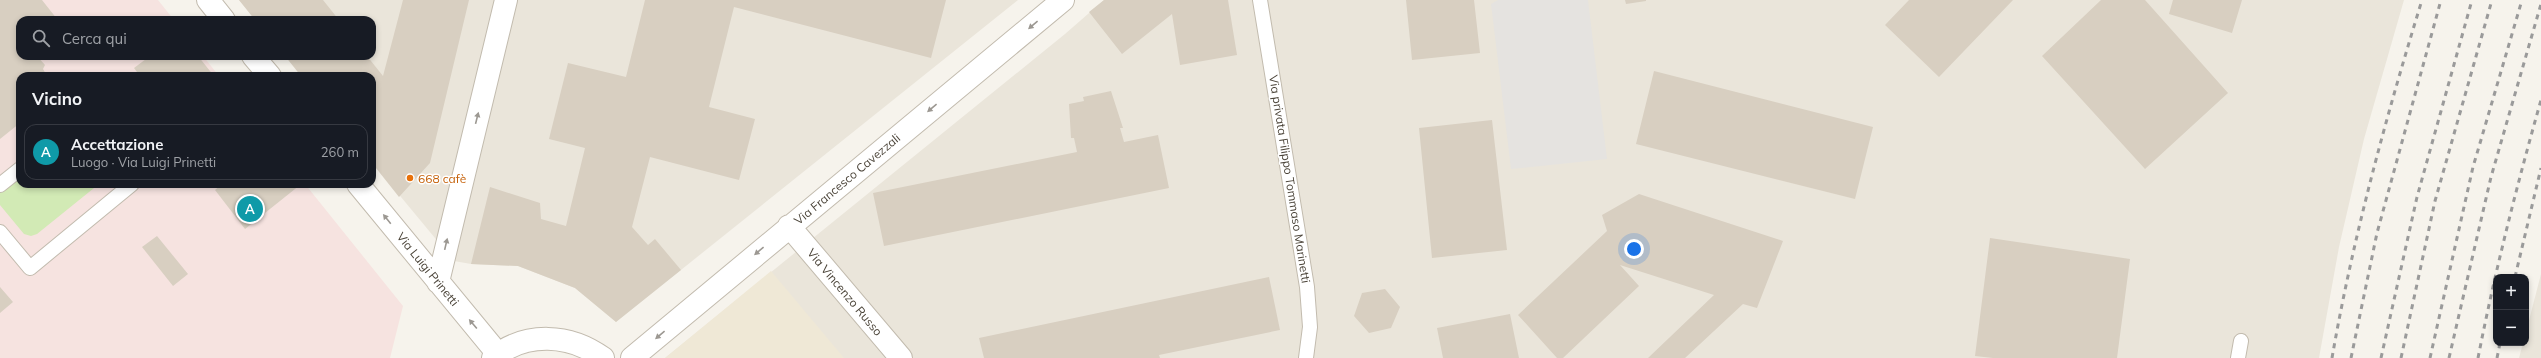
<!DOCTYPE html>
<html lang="it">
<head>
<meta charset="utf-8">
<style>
	:root { --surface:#171b24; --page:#242831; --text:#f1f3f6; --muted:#9ea1a6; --line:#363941; --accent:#0f766e }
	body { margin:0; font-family:Mulish,sans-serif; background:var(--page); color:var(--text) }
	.controls { position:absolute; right:12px; bottom:12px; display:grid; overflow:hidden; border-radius:8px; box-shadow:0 2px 6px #0003 }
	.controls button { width:36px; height:36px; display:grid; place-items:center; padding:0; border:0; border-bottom:1px solid var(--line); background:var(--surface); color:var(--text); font:20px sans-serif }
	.you { position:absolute; left:1634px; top:249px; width:14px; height:14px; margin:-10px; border:3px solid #fff; border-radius:50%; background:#1a73e8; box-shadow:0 0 0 6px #1a73e833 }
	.badge { display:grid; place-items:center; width:26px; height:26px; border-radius:50%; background:var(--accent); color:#fff; font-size:13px; font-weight:700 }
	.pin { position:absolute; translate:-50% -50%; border:2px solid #fff; box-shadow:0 1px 4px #0006 }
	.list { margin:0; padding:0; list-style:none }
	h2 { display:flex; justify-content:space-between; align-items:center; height:52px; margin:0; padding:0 16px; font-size:17px }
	h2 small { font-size:13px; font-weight:400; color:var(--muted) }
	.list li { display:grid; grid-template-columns:26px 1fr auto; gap:12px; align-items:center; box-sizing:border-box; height:56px; margin:0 8px 8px; padding:0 8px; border:1px solid var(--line); border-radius:12px }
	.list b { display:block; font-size:15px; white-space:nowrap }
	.list p { margin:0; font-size:13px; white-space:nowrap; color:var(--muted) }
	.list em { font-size:13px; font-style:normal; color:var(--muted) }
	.icon { flex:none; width:22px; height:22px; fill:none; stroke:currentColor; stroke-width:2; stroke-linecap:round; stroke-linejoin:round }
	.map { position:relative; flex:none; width:2541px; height:358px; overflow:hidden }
	.search { position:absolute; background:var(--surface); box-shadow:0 2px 6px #0003; left:16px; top:16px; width:360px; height:44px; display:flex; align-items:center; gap:10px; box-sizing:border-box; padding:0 14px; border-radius:12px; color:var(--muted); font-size:15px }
	.panel { position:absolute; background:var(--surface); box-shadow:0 2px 6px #0003; left:16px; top:72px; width:360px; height:116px; border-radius:12px }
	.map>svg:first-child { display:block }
</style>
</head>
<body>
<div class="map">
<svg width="2541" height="358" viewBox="0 0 2541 358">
	<rect width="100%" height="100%" fill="#f6f3ec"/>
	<path fill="#eae5da" d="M239,0h779l-402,322 -41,-34 -57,-22 -47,-2 -17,-3 -82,-99v-86l-87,-20h87v-36h-116z
		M1104,0h1300l-40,139 -25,108 -20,111h-1654l400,-324z
		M2541,274v84h-22l4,-15h3v-11z"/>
	<path fill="#efe8d6" d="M771,271l73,87h-179z"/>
	<path fill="#f6e3e0" d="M0,0h158l16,20h-154v36h183l16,20h-199v108h285l98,122 -13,52h-390z"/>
	<path fill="#d2eab5" d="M20,171v13h79l-62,50 -6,2 -7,-2 -24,-29v-17z"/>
	<path fill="#e5e3e0" d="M1498,0h90l19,159 -96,10 -20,-165z"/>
	<path fill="#d8cfc1" d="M0,0h42l15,19 -37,1v36h17l8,9 -2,4 4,7h-27v47l-20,16z
		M239,0h84l16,20h-84z
		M403,0h66l-39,163 -31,34 -27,-34v-87h-71l-16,-20h82l16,20z
		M645,0h301l-15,58 -197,-51 -25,100 46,12 -16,61 -89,-23 -18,70 16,18 7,-6 26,31 -65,52 -41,-34 -57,-22 -47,-2 19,-77 50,16 1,16 25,7 19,-78 -36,-9 19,-76 58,14z
		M1104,0h124l9,55 -57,10 -8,-51 -50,40 -33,-42z
		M1406,0h68l6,53 -68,7z
		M1625,0h21v1l-20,3z
		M1909,0h104l-74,77 -54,-52z
		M2101,0h44l83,93 -83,76 -103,-113z
		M2173,0h69l-10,33 -63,-19z
		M150,56h48l16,20h-74l-6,-8z
		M1654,71l219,56 -18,72 -219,-55z
		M1111,91l12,37h-3l4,14 34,-7 11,53 -285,58 -11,-53 204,-41 -3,-14h-3l-2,-34 15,-3 -1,-4z
		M1492,120l15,130 -75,8 -13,-130z
		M222,184h77l1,1 -55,44 -30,-39z
		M1639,194l144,47 -26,67 -14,-4 -58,54h-37l66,-63 -94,-30 19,21 -76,72h-6l-39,-43 89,-84 -5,-16z
		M157,236l31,38 -15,12 -31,-39z
		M1990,238l140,21 -13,99h-124l-18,-2z
		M1269,277l11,53 -121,25 1,3h-176l-5,-20z
		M0,287l13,15 -13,11z
		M1385,289l15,18 -9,21 -22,5 -15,-17 8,-23z
		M1510,314l9,44h-76l-6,-30z"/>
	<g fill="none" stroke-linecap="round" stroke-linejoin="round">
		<g stroke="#c2bbae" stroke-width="16">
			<path id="lane" d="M1260,0l47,287 3,40 -4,31
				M0,185l20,-16
				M0,232l30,36 102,-84
				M2238,358l3,-17"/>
		</g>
		<g stroke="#c2bbae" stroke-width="24">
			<path id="street" d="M208,0l16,20
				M253,56l17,20
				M358,184l140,170
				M789,226l112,132
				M438,282l68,-282
				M493,358c33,-27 77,-24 110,0
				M632,358l431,-358"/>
		</g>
		<use href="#lane" stroke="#fff" stroke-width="14"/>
		<use href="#street" stroke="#fff" stroke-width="22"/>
		<path stroke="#9a9a9a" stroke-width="3" stroke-dasharray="5 5" stroke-linecap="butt" d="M2515,277l26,-109
			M2332,358c21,-121 54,-241 90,-358
			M2351,358l26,-125 64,-233
			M2381,358l36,-161 55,-197
			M2401,358l34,-157 57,-201
			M2430,358l43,-191 49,-167
			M2449,358l42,-181 50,-173
			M2478,358c17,-87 39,-173 63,-258
			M2497,358l3,-15"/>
	</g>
	<defs><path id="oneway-solid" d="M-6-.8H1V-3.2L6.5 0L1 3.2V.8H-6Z"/></defs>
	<g fill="#9c9892">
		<use href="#oneway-solid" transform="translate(1033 25) rotate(140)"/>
		<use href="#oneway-solid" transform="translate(932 108) rotate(140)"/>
		<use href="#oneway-solid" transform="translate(477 118) rotate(-76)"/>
		<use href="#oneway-solid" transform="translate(387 219) rotate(-129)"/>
		<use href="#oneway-solid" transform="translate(446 244) rotate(-77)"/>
		<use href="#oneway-solid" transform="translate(759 251) rotate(140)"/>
		<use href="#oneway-solid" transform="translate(473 324) rotate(-130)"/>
		<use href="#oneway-solid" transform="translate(660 335) rotate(140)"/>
	</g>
	<circle fill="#e8710a" stroke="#fff" stroke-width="1.5" cx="410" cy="178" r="4"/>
	<g text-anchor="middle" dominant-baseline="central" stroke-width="3" stroke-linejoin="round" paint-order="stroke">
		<g font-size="12" fill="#c56008" stroke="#fff" text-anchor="start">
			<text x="418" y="178">668 cafè</text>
		</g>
		<g font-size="12" fill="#4b4439" stroke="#fff">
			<text transform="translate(847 179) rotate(-40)">Via Francesco Cavezzali</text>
			<text transform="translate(1290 179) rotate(81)">Via privata Filippo Tommaso Marinetti</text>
			<text transform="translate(428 269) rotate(51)">Via Luigi Prinetti</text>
			<text transform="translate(845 292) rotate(50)">Via Vincenzo Russo</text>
		</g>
	</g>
</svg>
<div class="controls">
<button>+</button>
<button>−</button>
</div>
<div class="you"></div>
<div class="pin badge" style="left:250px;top:209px;background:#0f9aa8">A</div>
<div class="search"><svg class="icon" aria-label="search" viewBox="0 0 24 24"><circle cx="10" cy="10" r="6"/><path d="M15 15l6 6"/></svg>Cerca qui</div>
<section class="panel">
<h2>Vicino<small></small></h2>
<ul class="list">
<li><span class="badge" style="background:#0f9aa8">A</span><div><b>Accettazione</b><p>Luogo · Via Luigi Prinetti</p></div><em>260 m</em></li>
</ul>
</section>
</div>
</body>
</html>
